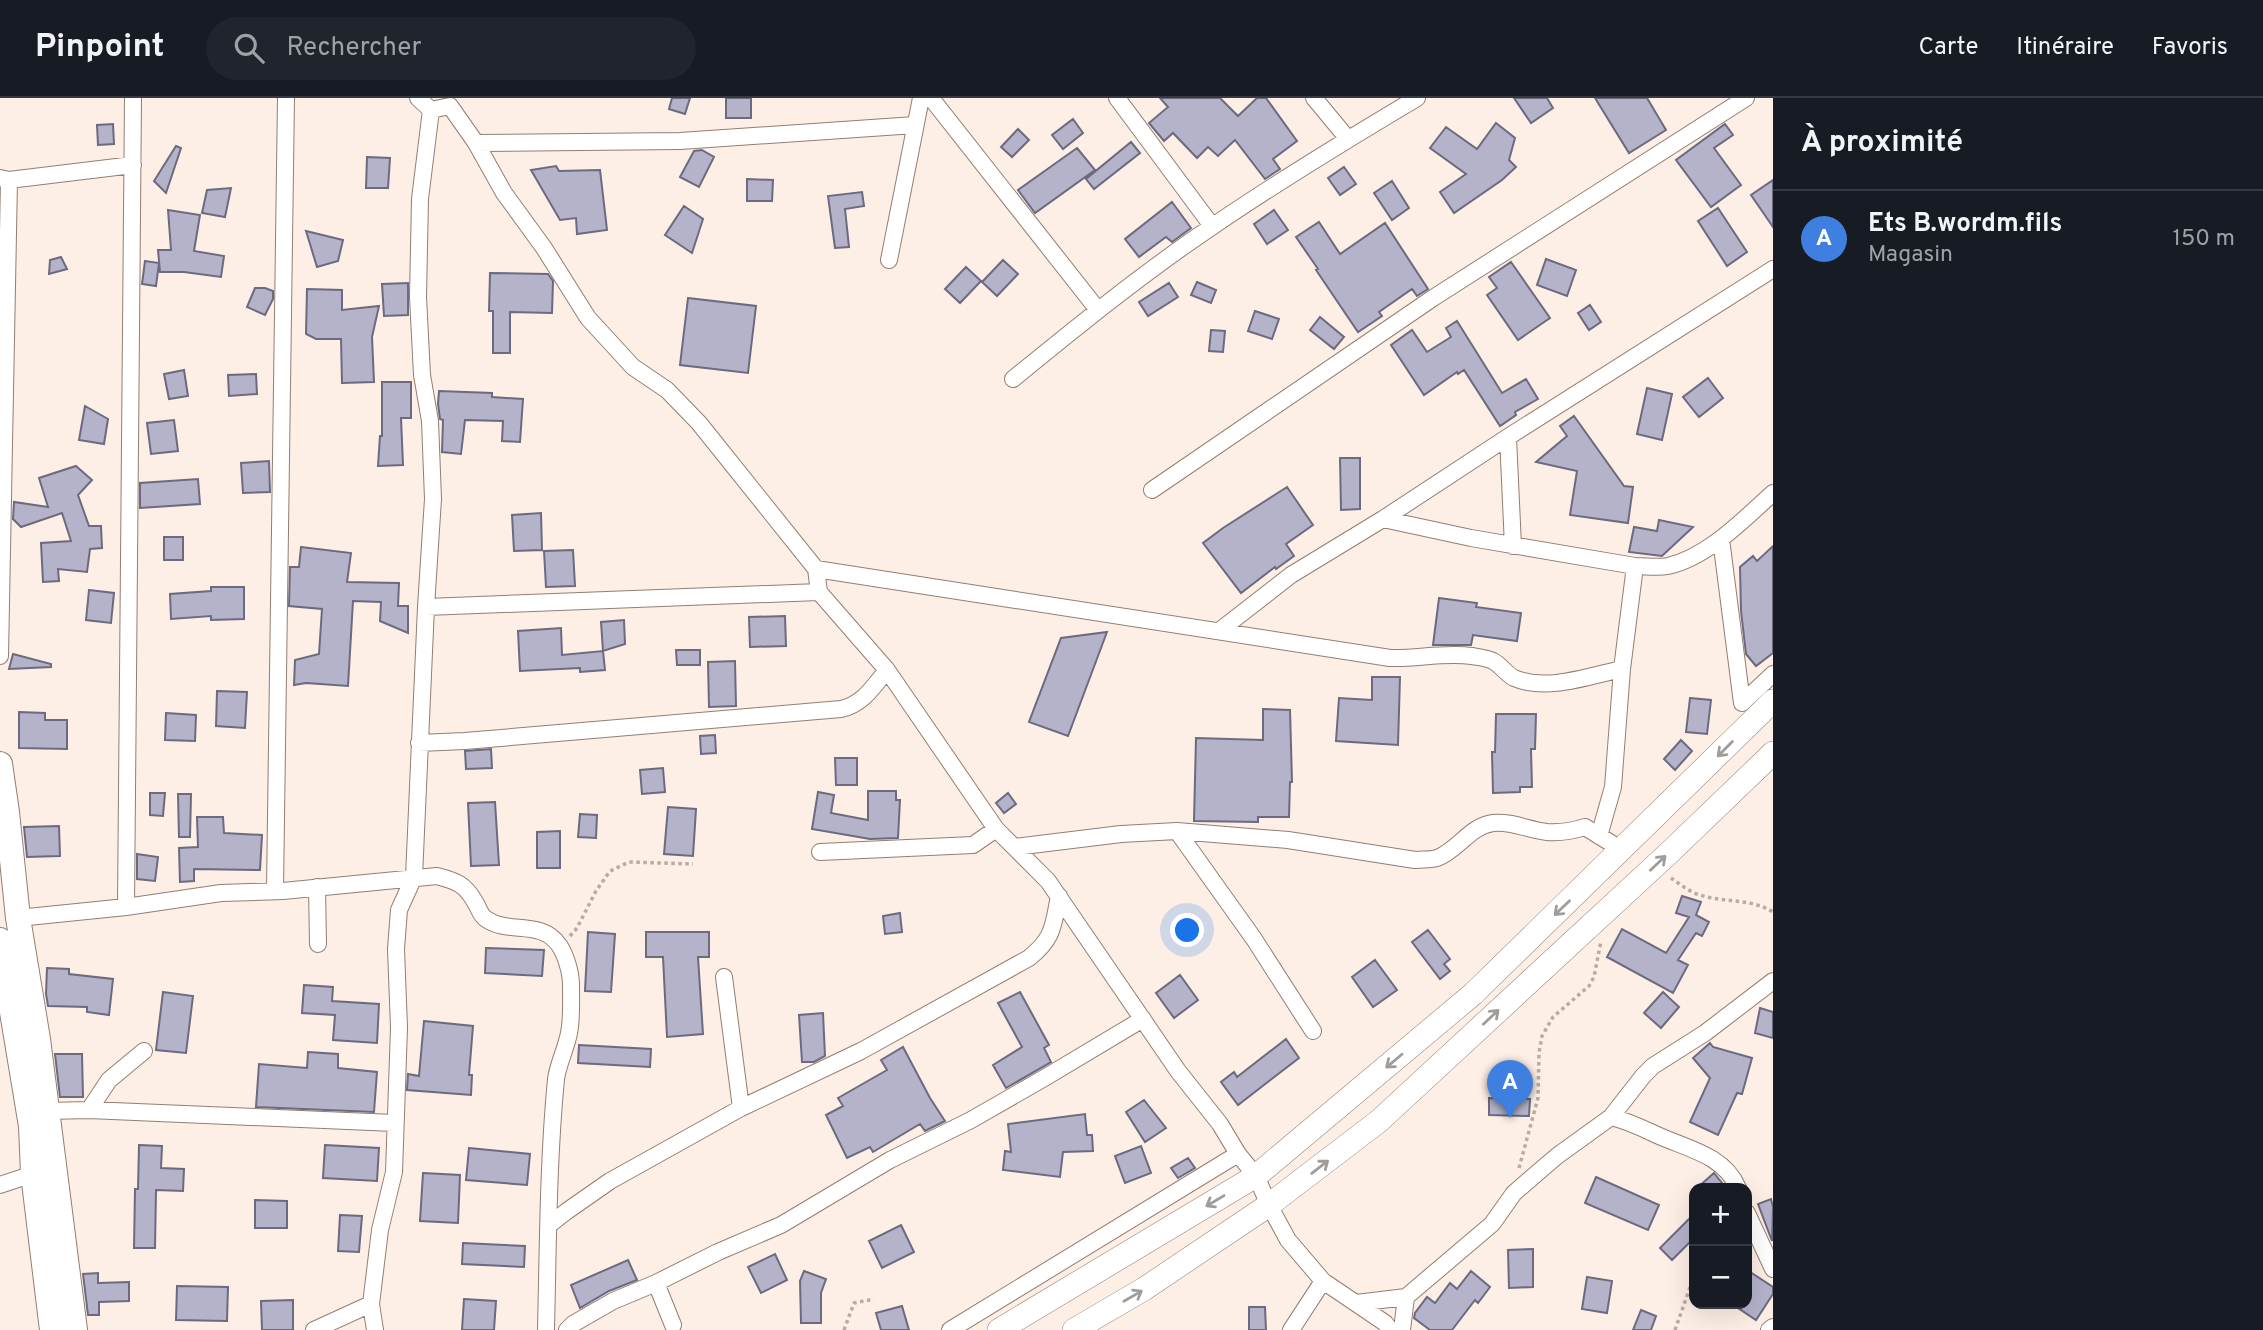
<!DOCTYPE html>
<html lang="fr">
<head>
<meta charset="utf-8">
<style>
	:root { --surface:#171b24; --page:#20242c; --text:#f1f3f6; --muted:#9ea1a6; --line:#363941; --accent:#207ae3 }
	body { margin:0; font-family:Overpass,sans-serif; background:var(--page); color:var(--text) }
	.controls { position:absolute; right:21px; bottom:21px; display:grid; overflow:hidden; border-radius:14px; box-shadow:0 7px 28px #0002 }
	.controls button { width:63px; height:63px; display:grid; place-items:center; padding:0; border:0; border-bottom:2px solid var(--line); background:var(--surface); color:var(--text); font:35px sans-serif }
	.you { position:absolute; left:1188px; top:833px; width:24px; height:24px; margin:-18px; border:5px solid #fff; border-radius:50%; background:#1a73e8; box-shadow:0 0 0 10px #1a73e833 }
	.badge { display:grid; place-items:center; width:46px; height:46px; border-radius:50%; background:var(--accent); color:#fff; font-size:23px; font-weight:700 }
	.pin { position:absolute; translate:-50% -58px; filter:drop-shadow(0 2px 4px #0008) }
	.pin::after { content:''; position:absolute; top:37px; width:24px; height:21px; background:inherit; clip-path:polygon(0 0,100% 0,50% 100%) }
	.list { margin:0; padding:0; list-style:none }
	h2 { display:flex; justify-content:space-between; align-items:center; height:91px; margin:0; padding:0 28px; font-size:30px }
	h2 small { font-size:23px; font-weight:400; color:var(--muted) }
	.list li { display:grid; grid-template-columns:46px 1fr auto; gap:21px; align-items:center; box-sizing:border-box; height:98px; padding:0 28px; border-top:2px solid var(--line) }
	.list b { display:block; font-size:26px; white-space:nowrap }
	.list p { margin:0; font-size:23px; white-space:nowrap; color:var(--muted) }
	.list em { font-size:23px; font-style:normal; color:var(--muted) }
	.icon { flex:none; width:38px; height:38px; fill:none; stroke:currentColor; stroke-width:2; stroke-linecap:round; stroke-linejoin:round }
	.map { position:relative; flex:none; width:1773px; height:1232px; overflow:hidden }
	header { display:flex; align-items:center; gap:42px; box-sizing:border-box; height:98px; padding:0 35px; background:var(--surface); border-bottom:2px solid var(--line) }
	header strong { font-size:33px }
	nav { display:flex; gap:38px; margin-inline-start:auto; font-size:24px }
	.search { width:490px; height:63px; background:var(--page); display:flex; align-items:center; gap:18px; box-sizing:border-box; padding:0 24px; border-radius:38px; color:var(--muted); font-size:26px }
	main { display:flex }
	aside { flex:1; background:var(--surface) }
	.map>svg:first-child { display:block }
</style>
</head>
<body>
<header>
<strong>Pinpoint</strong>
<div class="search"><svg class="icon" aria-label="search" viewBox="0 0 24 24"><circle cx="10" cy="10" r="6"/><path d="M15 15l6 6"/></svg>Rechercher</div>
<nav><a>Carte</a><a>Itinéraire</a><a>Favoris</a></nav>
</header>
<main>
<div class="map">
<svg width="1773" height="1232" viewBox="0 0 1773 1232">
	<rect width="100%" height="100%" fill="#fdefe6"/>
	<path fill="#b4b3ca" stroke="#6c6a7f" stroke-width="2" d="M672,0h18l-5,16 -16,-5z
		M726,0h25v20h-25z
		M1160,0h60l18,18 19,-18h9l31,43 -24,18 7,10 -15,10 -30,-39 -17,16 -10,-9 -11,11 -24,-25 -9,8 -15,-18 19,-16z
		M1514,0h33l6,10 -22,15z
		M1595,0h52l19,32 -37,23z
		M1073,21l10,14 -20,16 -11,-14z
		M1496,25l19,15 -6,22 7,7 -14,13 -48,33 -14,-21 26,-18 -36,-26 16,-21 31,22z
		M113,26l1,20 -16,1 -1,-20z
		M1725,26l8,11 -19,13 27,37 -30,22 -35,-47z
		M1018,31l11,11 -17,17 -11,-10z
		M1131,44l9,11 -46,36 -8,-10z
		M176,48l5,2 -15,45 -12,-12z
		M1077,50l18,22 -60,43 -17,-23z
		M702,52l12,7 -15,30 -19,-10 14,-26z
		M367,59l23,1 -2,30h-22z
		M556,68l3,5 41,-1 7,60 -30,4 -1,-16 -16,2 -29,-50z
		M1344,69l12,17 -16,11 -12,-17z
		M747,81l26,1 -1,21h-25z
		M1773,82v47l-22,-32z
		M1392,83l17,27 -17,12 -18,-27z
		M231,90l-6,29 -23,-4 5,-23z
		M862,94l2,14 -19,3 4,38 -14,1 -7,-52z
		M1172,104l19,26 -19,14 -6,-5 -27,20 -14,-18z
		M684,108l19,13 -11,34 -27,-18z
		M1718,110l29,44 -20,14 -29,-45z
		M168,112l32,5 -6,36 30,5 -3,21 -37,-5h-24l-2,-22h13z
		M1274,112l14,20 -21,14 -13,-20z
		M1319,124l21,32 45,-31 43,66 -11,7 -5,-7 -33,23 3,4 -24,16 -42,-62 2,-1 -22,-32z
		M306,133l37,9 -5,21 -21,6z
		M61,159l6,12 -18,5 1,-14z
		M1546,161l30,11 -9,26 -30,-11z
		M1003,162l15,14 -21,22 -15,-14z
		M145,163l14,2 -3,23 -14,-2z
		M1511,164l39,56 -32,22 -31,-45 10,-7 -8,-11z
		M966,169l15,14 -21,22 -15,-14z
		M490,175l58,1 5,7 -1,32 -42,-1v41h-17v-42h-4z
		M1197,184l19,8 -5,13 -20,-8z
		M408,185v32l-24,1 -2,-32z
		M1169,185l9,14 -30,19 -9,-14z
		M255,190h10l8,3v8l-8,16 -18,-8z
		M307,191l35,1v20l37,-4 -7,31 2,45 -32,1 -1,-44h-25l-10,-5z
		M688,200l68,8 -8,67 -68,-8z
		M1590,207l11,17 -12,8 -11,-17z
		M1255,213l24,8 -7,20 -24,-8z
		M1320,219l24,20 -10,12 -24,-19z
		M1457,223l45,72 24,-14 12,20 -23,13 1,3 -16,11 -36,-56 -6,4 -1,-2 -33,23 -33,-50 21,-15 15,22 24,-15 -5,-9z
		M1211,232l14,1 -2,21 -14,-1z
		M184,272l4,26 -19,3 -5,-25z
		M256,276l1,20 -28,2 -1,-21z
		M1708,280l15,20 -24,19 -16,-20z
		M382,284h29v36h-10l2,47 -25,1 2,-30h2z
		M1647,290l25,6 -10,46 -25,-6z
		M439,293l53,2v4l31,2 -3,43 -18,-1 1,-20 -38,-1 -4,34 -19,-2 1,-32 -3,-1 -2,-15z
		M85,308l23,13 -4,25 -25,-4z
		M1574,318l50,70 9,1 -5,36 -58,-8 7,-44 -41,-9 31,-26 -7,-10z
		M174,322l4,31 -27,3 -4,-31z
		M1340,360h20v51l-19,1z
		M269,363l1,31 -27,1 -2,-30z
		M76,368l16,14 -14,15 11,31h12l1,22 -12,1 -3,23 -29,-3 1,12 -16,1 -2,-39 30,-2 -9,-28 -41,14 -8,-8 1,-17 34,5 -9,-29z
		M198,381l2,25 -60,4v-25z
		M1287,389l26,38 -27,19 8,12 -18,13 -1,-2 -34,26 -38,-50 20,-15z
		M541,415l1,37 -28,1 -2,-36z
		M1659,422l34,7 -31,29 -33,-4 5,-25 23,4z
		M164,439h19v23h-19z
		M1773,448v107l-17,13 -10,-12 -5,-43 -1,-44 13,-11 4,5z
		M301,449l50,6 -4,29 52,1 -1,23h10v27l-28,-12 1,-19 -28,-1 -5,85 -42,-3 -12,2 1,-25 24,-6 3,-45 -33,-3 1,-39h9z
		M573,452l2,36 -29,1 -2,-36z
		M211,489h33v32l-33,1v-4l-40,3 -1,-25 41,-3z
		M89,492l25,3 -3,30 -25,-3z
		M1439,500l38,5 -1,4 45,6 -4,28 -44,-6 -2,10h-38z
		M785,518l1,30 -36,1 -1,-30z
		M624,522l1,24 -22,7 -2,-29z
		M561,530l1,27 41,-4 2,19 -25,2v-4l-60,3 -2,-40z
		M1107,534l-39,104 -39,-14 32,-84z
		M676,552h24v15h-23z
		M13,556l38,10v3l-42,2z
		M735,563l1,45 -27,1 -1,-45z
		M1372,579h28l-2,68 -62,-4 3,-43 33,2z
		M217,593l30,1 -2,36 -29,-2z
		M1690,600l21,2 -4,34 -21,-2z
		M1263,611l27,1 2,72h-2l-1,35h-31v5l-64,-1 2,-83 67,2z
		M19,614l26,1v7h22v29l-48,-1z
		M166,615l30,2 -1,26 -30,-1z
		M1496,616h40l-1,35h-4l1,38h-12v5l-27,1 -1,-41h3z
		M715,637l1,18 -15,1 -1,-18z
		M1681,642l11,11 -17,19 -11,-11z
		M491,651l1,19 -26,1 -1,-18z
		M835,660h22v27h-21z
		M663,670l2,24 -23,2 -2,-24z
		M868,693h28v9h4l-2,38 -28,1 -58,-10 6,-37 16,3 -3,18 37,7z
		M150,695h15l-2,23 -13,-1z
		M1008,695l8,11 -12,9 -8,-10z
		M178,696h13l-1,43h-11z
		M495,704l4,63 -28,1 -3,-63z
		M668,709l28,2 -3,47 -29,-2z
		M580,716l17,1 -1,23 -18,-1z
		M197,719h26l1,16 38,2 -2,35 -66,-1v12l-14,1 -1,-34 19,-1z
		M59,728l1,30 -33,1 -3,-30z
		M560,733v37h-23v-36z
		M137,756l21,3 -3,24 -18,-2z
		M1682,798l19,6 -5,13 13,7 -7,14 -6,-3 -18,27 10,5 -15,28 -66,-36 15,-28 44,24 23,-36 -13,-4z
		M900,815l2,19 -17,2 -2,-18z
		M1428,832l22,29 -6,5 6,7 -10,8 -28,-37z
		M588,834l27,2 -4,58 -26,-1z
		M646,834h63v25h-11l5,77 -36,3 -4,-80h-17z
		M486,850l58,2 -2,26 -57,-3z
		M1375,862l22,30 -24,17 -21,-30z
		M47,870l22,1v5l44,5 -4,36 -22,-3v-5l-39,-1 -2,-12z
		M1180,877l18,25 -24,18 -18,-25z
		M304,887l29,2 -1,14 47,3 -2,39 -44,-3 2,-25 -33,-2z
		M163,894l30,4 -7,57 -30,-3z
		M1020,894l29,53 -5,3 7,14 -45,26 -13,-23 29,-18 -24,-44z
		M1663,894l16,15 -18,21 -17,-15z
		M1760,910l13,4v26l-18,-5z
		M823,915l2,43 -11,6h-12l-3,-47z
		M424,923l49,5 -4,49h3l-1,20 -64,-5 1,-16 11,2z
		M1286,941l13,19 -61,47 -17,-23 13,-10 3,5z
		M1710,945l3,4 39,11 -10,36 -5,-1 -19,42 -28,-13 20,-44 -17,-20z
		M579,947l72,4 -1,18 -72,-4z
		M903,949l27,51 15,23 -20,10 -5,-7 -47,28 -3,-5 -23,11 -21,-43 17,-9 -5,-8 49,-28 -6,-10z
		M308,954l30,2v14l39,4 -3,40 -118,-5 3,-43 48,4z
		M55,956h27l1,43h-23z
		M1489,1000l41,1 -1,17 -40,-1z
		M1144,1002l22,28 -21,14 -19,-30z
		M1085,1016l2,21h5l1,16 -30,1 -3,25 -57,-7 2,-19 6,1 -3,-28z
		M139,1047l23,1 -1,22 23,1 -1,22 -27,-1 -1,58h-21l1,-59h3z
		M325,1047l54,3 -2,33 -54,-3z
		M1141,1048l10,27 -26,10 -10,-27z
		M469,1050l61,6 -3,31 -61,-5z
		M1188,1060l7,10 -17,10 -7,-10z
		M423,1075l37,2 -2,48 -38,-2z
		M1714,1075l12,15h-29z
		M1596,1079l63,28 -11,25 -63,-27z
		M1771,1101l2,8 -1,34 -14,-37z
		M255,1102l32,1v27h-32z
		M1694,1116v24l-22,22 -12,-12z
		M340,1117l22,1 -3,36 -21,-1z
		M901,1127l13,27 -32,16 -13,-27z
		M463,1145l62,3 -1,21 -62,-3z
		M1533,1151v38l-24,1 -1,-38z
		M775,1156l12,26 -26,13 -13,-26z
		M628,1162l9,20 -28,11 -29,17 -9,-23z
		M1747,1172l26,17v7l-17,26 -24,-16h15z
		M804,1173l22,8 -5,14v30h-20l-1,-42z
		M1471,1173l19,16 -12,16 -3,-3 -23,30h-22l-16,-12 1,-5 12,-16 8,6 15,-20 7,6z
		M98,1175v10l31,-1v19l-30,1v13h-11l-5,-41z
		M1587,1179l25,4 -5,32 -25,-4z
		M177,1188l51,1 -1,34 -51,-1z
		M464,1201l32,2 -2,29h-32z
		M293,1202v30h-31l-1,-29z
		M902,1208l7,24h-28l-5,-17z
		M1249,1209h16l1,23h-17z
		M1641,1212l15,6 -5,14h-18z"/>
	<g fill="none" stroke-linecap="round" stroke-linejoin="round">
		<g stroke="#937e71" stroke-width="18">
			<path id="minor" d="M418,0l13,12 19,-4 26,37 28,50 40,55 44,70 45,49 34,23 32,33 117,146 3,23 68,78 109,159 52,52 130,190 42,53 18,30 18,22 13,29 19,35 35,41 62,42 5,7
				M931,0l167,212
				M1117,0l95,128
				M1314,0l34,41
				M476,45l204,-2 235,-16
				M0,80l9,2 124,-15
				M889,162l32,-162
				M1013,281c65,-53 130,-106 200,-153 66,-45 135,-87 204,-128
				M1508,339l5,109
				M1152,392l281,-192 313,-200
				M1383,421l88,19 164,28c11,0 22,2 33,0 40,-9 76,-47 105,-73
				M1721,441l21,164
				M816,471l574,89c27,1 54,-6 82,-2 6,1 16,2 21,5 8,4 13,13 21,17 33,14 75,-2 108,-9
				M426,509l393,-15
				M1219,533l72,-56 92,-56 125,-82 265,-168
				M0,558l9,-476
				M1742,605l31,-29
				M419,645l46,-2 376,-32c22,-5 32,-22 46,-39
				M1177,733l77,108 59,92
				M1599,738l14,-49 9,-118 13,-103
				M1015,749l106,-13 56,-3 111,9 127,20c7,-1 16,0 22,-2 21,-8 33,-32 56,-35 19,-2 35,7 54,9 13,1 25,-1 38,-5l37,23
				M820,754l153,-7 23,-16
				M317,789l1,57
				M275,792l11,-792
				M126,809l7,-809
				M18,820l108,-11 95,-14 62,-2 154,-15c19,5 28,8 38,26 4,6 5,13 11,17 23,16 55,0 73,26 7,10 12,28 12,40 0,16 1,33 -2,48 -3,16 -11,31 -13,46 -8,83 -8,168 -10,251
				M724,879l17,131
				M89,1012l20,-30 35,-29
				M47,1013l42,-1 305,13
				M1611,1019c17,4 31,11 46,18 31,14 67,20 81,53
				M0,1087l33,-11
				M1747,1115l26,56
				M549,1127l18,-14 43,-30 131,-73 120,-57 168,-93c25,-20 24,-32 30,-62
				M656,1185l17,42
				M1356,1205l50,-6
				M314,1232l57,-26
				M375,1232l-4,-26 9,-74 14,-58 5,-144 -3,-79 3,-39 15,-33 12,-270 7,-108 -3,-78 -8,-46 -4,-78 2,-98 11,-89
				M567,1232l6,-6 40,-23 43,-18 62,-31 63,-27 109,-65 81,-40 75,-43 97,-58
				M950,1232l288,-176
				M1291,1232l32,-49
				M1402,1232l4,-33 86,-73 22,-31 43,-37 54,-39 32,-41 10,-10 52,-33 68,-52
				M1769,1232l4,-3"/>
		</g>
		<g stroke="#937e71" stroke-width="24">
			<path id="secondary" d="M999,1232l257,-154 217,-182 300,-293
				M1074,1232l70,-41 125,-84 110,-84 291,-269 103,-99"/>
		</g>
		<g stroke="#937e71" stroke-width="26">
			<path id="primary" d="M0,666l7,48 11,106 20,121 37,291
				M0,842l31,186 2,48 19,156"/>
		</g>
		<path stroke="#b7aba3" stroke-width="3.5" stroke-dasharray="3.5 3.5" stroke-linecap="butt" d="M1671,780c9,6 18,14 29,17 24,8 51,3 73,17
			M570,838l7,-8 19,-37 14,-20 19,-9 64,2
			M1519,1070l19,-70 1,-45 3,-17 11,-19 36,-31 5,-9 7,-36
			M844,1232l10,-27 20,-4
			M1675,1232l19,-54"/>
		<use href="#minor" stroke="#fff" stroke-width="16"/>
		<use href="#secondary" stroke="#fff" stroke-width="23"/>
		<use href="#primary" stroke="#fff" stroke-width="24"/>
	</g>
	<defs><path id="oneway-shaft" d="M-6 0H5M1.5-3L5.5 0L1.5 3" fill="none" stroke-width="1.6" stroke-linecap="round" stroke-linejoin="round" transform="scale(1.75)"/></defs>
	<g stroke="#a09c99">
		<use href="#oneway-shaft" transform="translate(1725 651) rotate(135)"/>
		<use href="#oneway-shaft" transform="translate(1658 765) rotate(-43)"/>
		<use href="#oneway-shaft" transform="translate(1562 810) rotate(136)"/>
		<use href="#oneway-shaft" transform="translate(1491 919) rotate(-43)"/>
		<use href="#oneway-shaft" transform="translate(1394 963) rotate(140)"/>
		<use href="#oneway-shaft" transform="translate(1320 1069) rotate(-38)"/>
		<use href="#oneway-shaft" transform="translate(1215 1103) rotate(149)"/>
		<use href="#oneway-shaft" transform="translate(1133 1198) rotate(-30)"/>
	</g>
</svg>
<div class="controls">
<button>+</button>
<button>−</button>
</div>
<div class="you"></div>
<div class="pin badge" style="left:1510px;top:1020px;background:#3f7fe0">A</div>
</div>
<aside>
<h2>À proximité<small></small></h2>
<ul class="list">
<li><span class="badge" style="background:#3f7fe0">A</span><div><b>Ets B.wordm.fils</b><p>Magasin</p></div><em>150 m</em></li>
</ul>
</aside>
</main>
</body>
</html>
